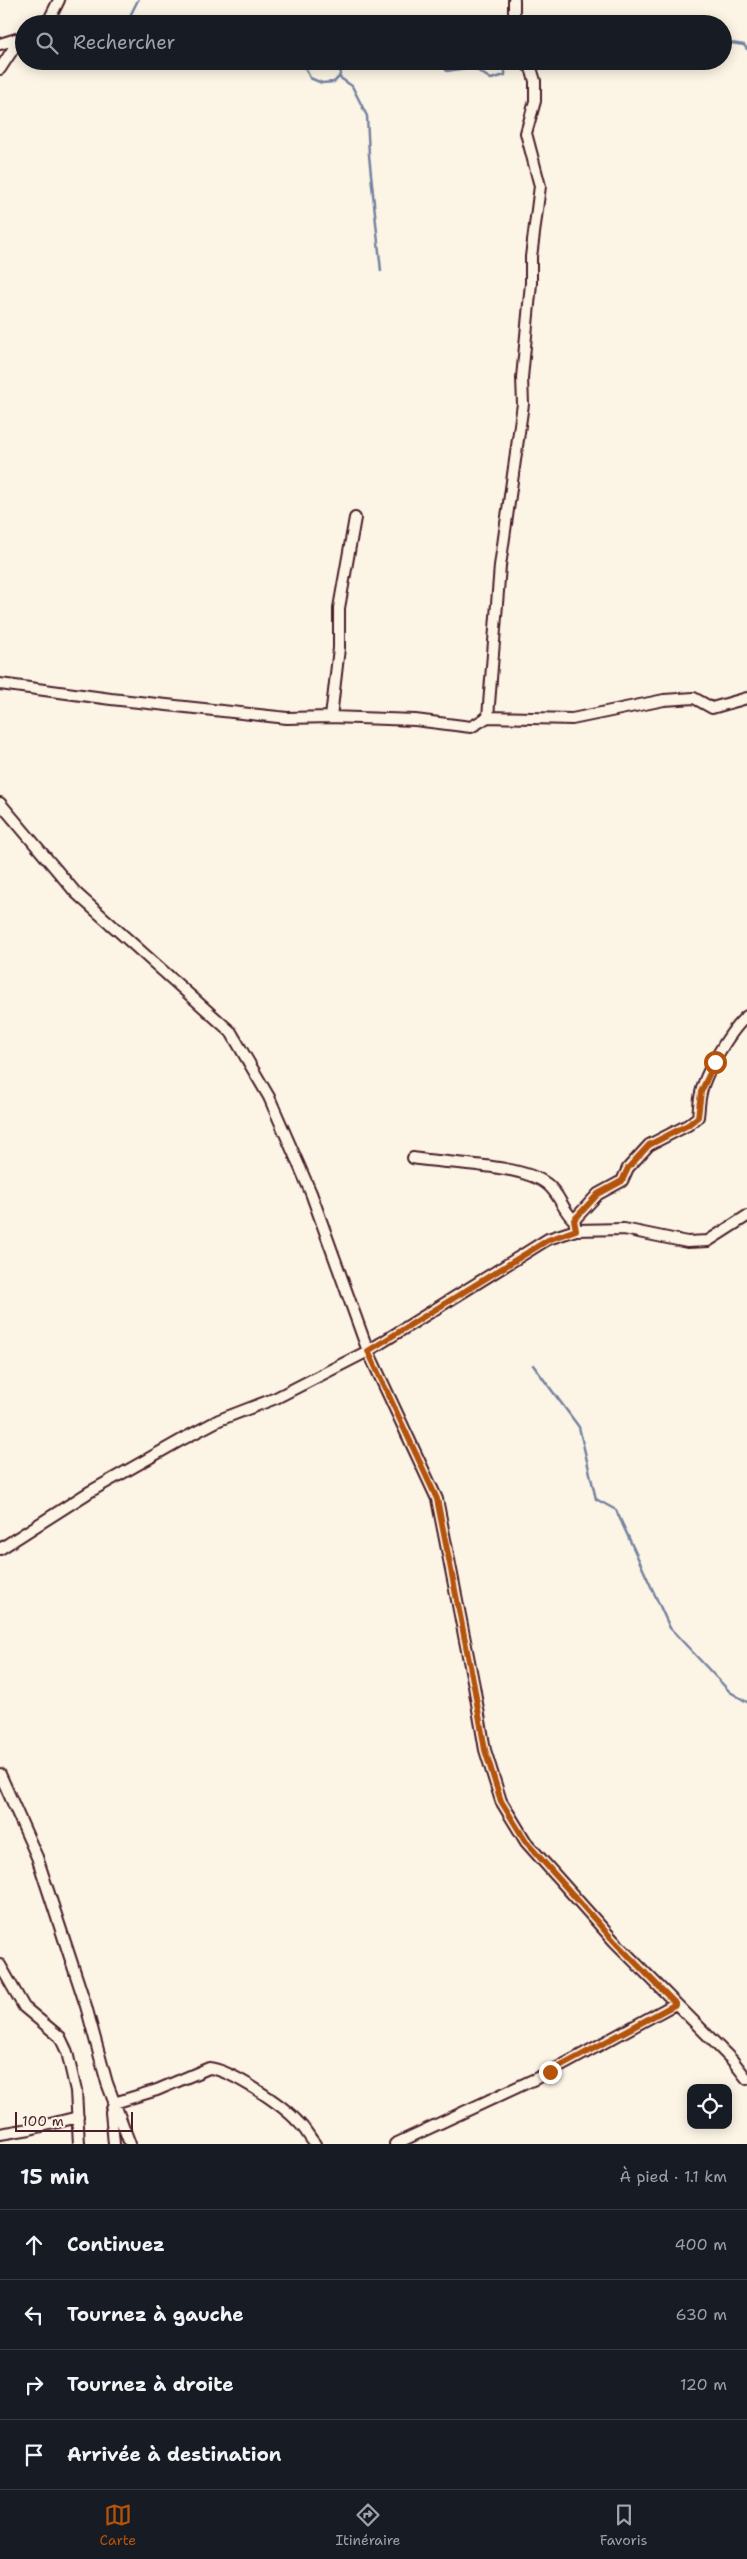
<!DOCTYPE html>
<html lang="fr">
<head>
<meta charset="utf-8">
<style>
	:root { --surface:#171b24; --page:#20242c; --text:#f1f3f6; --muted:#9ea1a6; --line:#363941; --accent:#b45309 }
	body { margin:0; font-family:"Shantell Sans",sans-serif; background:var(--page); color:var(--text) }
	.controls { position:absolute; right:15px; bottom:15px; display:grid; overflow:hidden; border-radius:10px; box-shadow:0 2px 12px #0003 }
	.controls button { width:45px; height:45px; display:grid; place-items:center; padding:0; border:0; border-bottom:1px solid var(--line); background:var(--surface); color:var(--text); font:25px sans-serif }
	.scale { position:absolute; left:15px; bottom:12px; width:118px; box-sizing:border-box; padding-left:5px; border:2px solid #4a1f2b; border-top:0; font-size:14px; line-height:18px; white-space:nowrap; color:#4a1f2b; -webkit-text-stroke:4px #fcf5e5; paint-order:stroke }
	.stop { position:absolute; width:15px; height:15px; margin:-11px; border:4px solid #b45309; border-radius:50%; background:#fff }
	.stop.end { background:#b45309; border-color:#fff; box-shadow:0 1px 5px #0008 }
	.list { margin:0; padding:0; list-style:none }
	h2 { display:flex; justify-content:space-between; align-items:center; height:65px; margin:0; padding:0 20px; font-size:21px }
	h2 small { font-size:16px; font-weight:400; color:var(--muted) }
	.list li { display:grid; grid-template-columns:32px 1fr auto; gap:15px; align-items:center; box-sizing:border-box; height:70px; padding:0 20px; border-top:1px solid var(--line) }
	.list b { display:block; font-size:19px; white-space:nowrap }
	.list em { font-size:16px; font-style:normal; color:var(--muted) }
	.icon { flex:none; width:28px; height:28px; fill:none; stroke:currentColor; stroke-width:2; stroke-linecap:round; stroke-linejoin:round }
	.map { position:relative; flex:none; width:747px; height:2144px; overflow:hidden }
	.search { position:absolute; background:var(--surface); box-shadow:0 2px 12px #0003; left:15px; right:15px; top:15px; height:55px; display:flex; align-items:center; gap:12px; box-sizing:border-box; padding:0 18px; border-radius:28px; color:var(--muted); font-size:19px }
	.sheet { height:345px; background:var(--surface) }
	nav { display:flex; justify-content:space-around; align-items:center; box-sizing:border-box; height:70px; border-top:1px solid var(--line); background:var(--surface); font-size:14px; color:var(--muted) }
	nav a { display:grid; justify-items:center; gap:2px }
	nav .on { color:var(--accent) }
	.map>svg:first-child { display:block }
</style>
</head>
<body>
<div class="map">
<svg width="747" height="2144" viewBox="0 0 747 2144">
	<rect width="100%" height="100%" fill="#fcf5e5"/>
	<filter id="ink" filterUnits="userSpaceOnUse"><feTurbulence type="fractalNoise" baseFrequency=".02" numOctaves="2"/><feDisplacementMap in="SourceGraphic" scale="10" xChannelSelector="R" yChannelSelector="G"/><feConvolveMatrix kernelMatrix="1 2 1 2 8 2 1 2 1" color-interpolation-filters="sRGB"/></filter>
	<g filter="url(#ink)">
		<g fill="none" stroke-linecap="round" stroke-linejoin="round">
			<path stroke="#7583a1" stroke-width="2.5" d="M131,24v-10l7,-14
				M611,24h10
				M662,24l3,-2 6,2
				M723,46l8,-3 13,2 3,4
				M290,61l14,4 6,13 12,5 12,-1 5,-5 6,-16
				M438,61l9,10 25,-4 19,12 14,-4v-14
				M546,61l12,3 21,-3
				M339,77l13,9 15,30 2,39 12,116
				M533,1365l46,62 17,72 20,11 54,118 60,64 17,10"/>
			<g stroke="#4a1f2b" stroke-width="14">
				<path id="minor" d="M514,0v19l5,5
					M47,24l12,-24
					M0,44l23,-7
					M0,69l21,-32
					M0,684l111,15 176,19 44,-1 84,3 56,7 17,-10 12,-151 23,-162 -1,-26 9,-95v-26l9,-71 -14,-53 9,-32v-20l-4,-13 -10,-7
					M331,717l8,-69v-40l16,-90
					M488,717l84,2 92,-19 30,-2 18,10 35,-10
					M0,803l76,90 155,139 38,65 42,96 57,158 69,148 37,187 11,64 16,51 25,41 88,99 119,120 14,18
					M413,1158c34,6 109,6 134,26 13,10 15,26 27,36
					M576,1230l-2,-10 24,-26 24,-13 6,-13 21,-23 39,-20 10,-8c1,-8 1,-16 3,-24 4,-20 30,-64 46,-77
					M0,1549l91,-58 92,-52 36,-19 57,-22 92,-47 180,-112 28,-9 48,-1 63,13 21,-1 39,-25
					M0,1774l37,83 49,149 21,77 23,61
					M0,1965l24,42 36,30 7,15 9,39 3,53
					M0,2134l30,-5 48,-12
					M114,2144l-3,-32 3,-9 43,-13 52,-22c22,2 74,37 89,54 7,6 11,15 17,22
					M395,2144l155,-72 125,-68"/>
			</g>
			<use href="#minor" stroke="#fcf5e5" stroke-width="10"/>
		</g>
	</g>
	<g fill="none" stroke-linecap="round" stroke-linejoin="round" filter="url(#ink)">
		<path stroke="#b45309" stroke-width="6" d="M550,2072l126,-68 -62,-63 -88,-99 -25,-41 -16,-51 -11,-64 -37,-187 -69,-148 180,-111 28,-10 -2,-10 24,-26 24,-13 6,-13 21,-23 39,-20 10,-8 3,-25 14,-30"/>
	</g>
</svg>
<div class="controls">
<button><svg class="icon" aria-label="locate" viewBox="0 0 24 24"><circle cx="12" cy="12" r="6"/><path d="M12 2v4M12 18v4M2 12h4M18 12h4"/></svg></button>
</div>
<div class="scale">100 m</div>
<div class="stop" style="left:715px;top:1062px"></div>
<div class="stop end" style="left:550px;top:2072px"></div>
<div class="search"><svg class="icon" aria-label="search" viewBox="0 0 24 24"><circle cx="10" cy="10" r="6"/><path d="M15 15l6 6"/></svg>Rechercher</div>
</div>
<section class="sheet">
<h2>15 min<small>À pied · 1.1 km</small></h2>
<ul class="list">
<li><svg class="icon" aria-label="ahead" viewBox="0 0 24 24"><path d="M12 20V5M6 11l6-6 6 6"/></svg><div><b>Continuez</b></div><em>400 m</em></li>
<li><svg class="icon" aria-label="left" viewBox="0 0 24 24"><path d="M17 20v-9H6M10 6l-5 5 5 5"/></svg><div><b>Tournez à gauche</b></div><em>630 m</em></li>
<li><svg class="icon" aria-label="right" viewBox="0 0 24 24"><path d="M7 20v-9h11M14 6l5 5-5 5"/></svg><div><b>Tournez à droite</b></div><em>120 m</em></li>
<li><svg class="icon" aria-label="arrive" viewBox="0 0 24 24"><path d="M6 21V4h12l-3 4 3 4H6"/></svg><div><b>Arrivée à destination</b></div></li>
</ul>
</section>
<nav>
<a class="on"><svg class="icon" aria-label="map" viewBox="0 0 24 24"><path d="M3 6l6-2 6 2 6-2v14l-6 2-6-2-6 2zM9 4v14M15 6v14"/></svg>Carte</a>
<a><svg class="icon" aria-label="directions" viewBox="0 0 24 24"><path d="M12 3l9 9-9 9-9-9zM9 14v-3h6M13 9l2 2-2 2"/></svg>Itinéraire</a>
<a><svg class="icon" aria-label="saved" viewBox="0 0 24 24"><path d="M7 4h10v16l-5-4-5 4z"/></svg>Favoris</a>
</nav>
</body>
</html>
